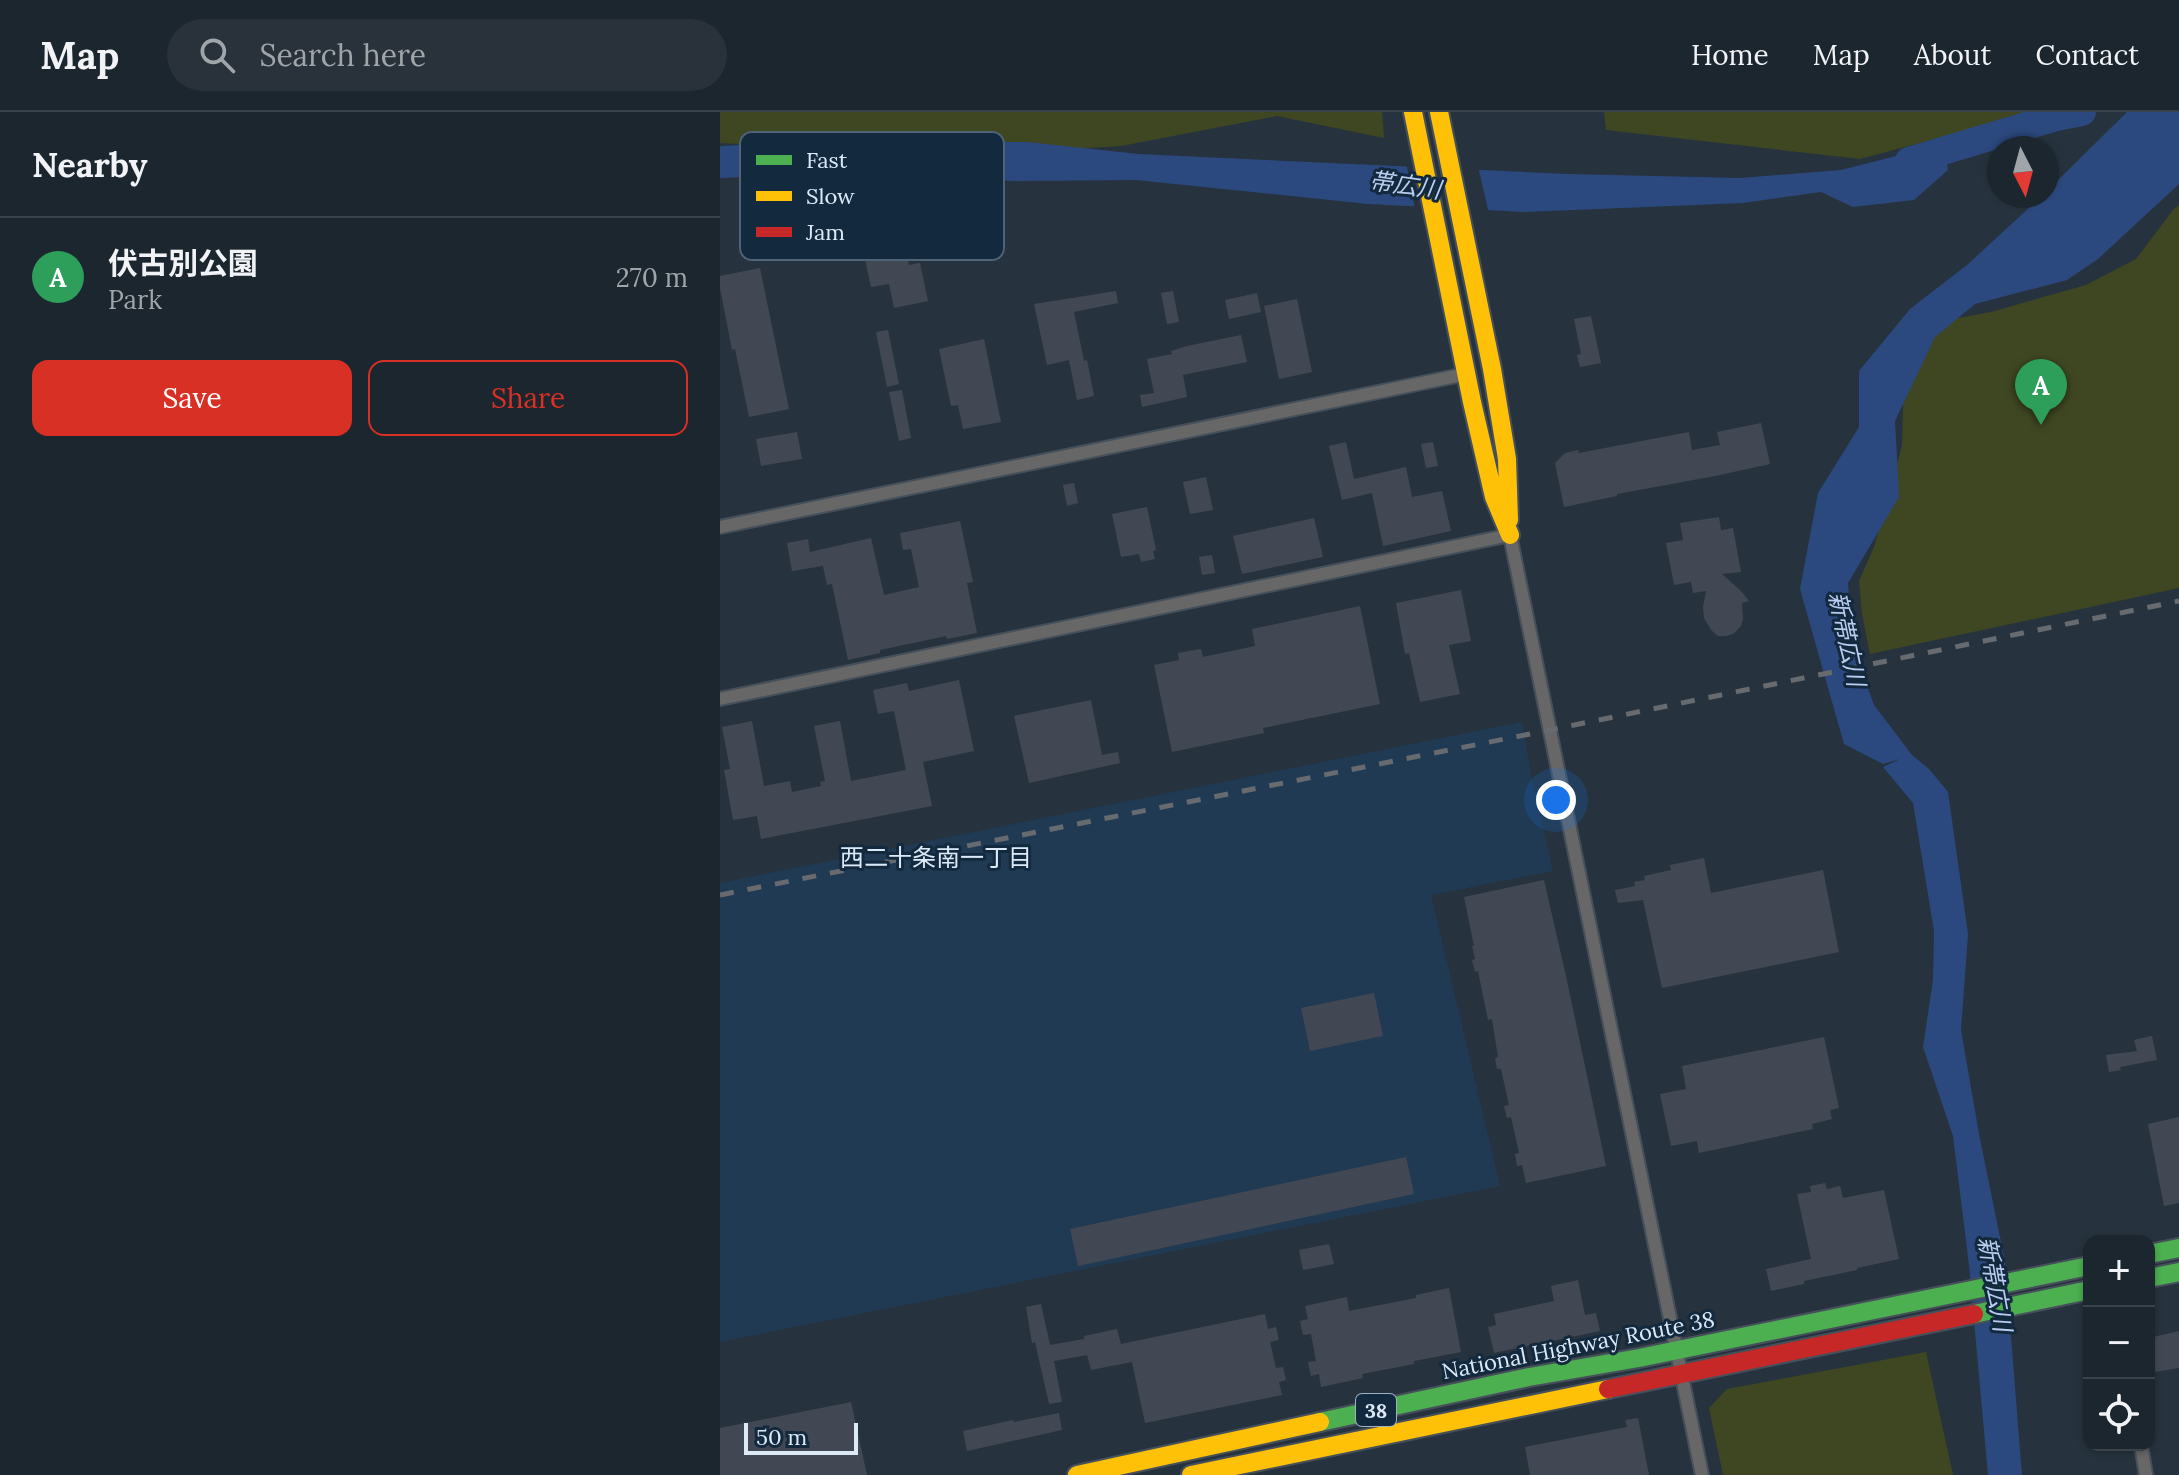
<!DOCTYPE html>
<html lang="en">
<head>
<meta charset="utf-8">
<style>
	:root { --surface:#1c262e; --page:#29323a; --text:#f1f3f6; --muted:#a0a5aa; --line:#3a434a; --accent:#d93025 }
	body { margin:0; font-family:Lora,"Noto Sans JP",serif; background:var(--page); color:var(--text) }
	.controls { position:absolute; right:24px; bottom:24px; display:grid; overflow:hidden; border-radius:16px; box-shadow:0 2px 6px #0004 }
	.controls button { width:72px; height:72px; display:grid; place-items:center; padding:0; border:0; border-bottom:2px solid var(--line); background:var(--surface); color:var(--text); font:40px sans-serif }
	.compass { position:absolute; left:1267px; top:24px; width:72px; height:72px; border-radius:50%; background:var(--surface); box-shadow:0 2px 6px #0004; rotate:174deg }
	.scale { position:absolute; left:24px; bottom:20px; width:114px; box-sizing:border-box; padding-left:8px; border:4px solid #dceaf8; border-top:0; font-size:22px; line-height:28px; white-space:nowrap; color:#dceaf8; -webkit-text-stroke:6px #12293e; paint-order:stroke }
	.you { position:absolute; left:836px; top:688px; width:28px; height:28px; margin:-20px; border:6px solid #fff; border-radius:50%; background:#1a73e8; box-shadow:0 0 0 12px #1a73e833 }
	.badge { display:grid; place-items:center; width:52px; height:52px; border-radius:50%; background:var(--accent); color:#fff; font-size:26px; font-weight:700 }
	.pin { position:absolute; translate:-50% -66px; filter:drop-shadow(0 2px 4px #0008) }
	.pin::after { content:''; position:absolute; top:42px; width:28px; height:24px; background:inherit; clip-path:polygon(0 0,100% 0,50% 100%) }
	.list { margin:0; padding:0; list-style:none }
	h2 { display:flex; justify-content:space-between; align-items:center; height:104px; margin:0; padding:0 32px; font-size:34px }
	h2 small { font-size:26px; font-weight:400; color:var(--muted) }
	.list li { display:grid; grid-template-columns:52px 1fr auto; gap:24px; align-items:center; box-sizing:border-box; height:120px; padding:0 32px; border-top:2px solid var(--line) }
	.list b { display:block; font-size:30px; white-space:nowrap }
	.list p { margin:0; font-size:26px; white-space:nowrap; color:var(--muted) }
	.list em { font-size:26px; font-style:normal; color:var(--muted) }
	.actions { display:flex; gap:16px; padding:24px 32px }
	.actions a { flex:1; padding:18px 0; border:2px solid var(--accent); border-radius:16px; text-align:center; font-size:28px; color:var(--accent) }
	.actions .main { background:var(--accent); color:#fff }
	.icon { flex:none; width:44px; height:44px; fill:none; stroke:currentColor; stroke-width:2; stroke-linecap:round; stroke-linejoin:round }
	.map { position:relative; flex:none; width:1459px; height:1363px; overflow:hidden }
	header { display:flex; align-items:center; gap:48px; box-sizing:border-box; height:112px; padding:0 40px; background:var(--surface); border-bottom:2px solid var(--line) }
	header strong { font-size:38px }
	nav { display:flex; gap:44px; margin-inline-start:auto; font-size:28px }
	.search { width:560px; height:72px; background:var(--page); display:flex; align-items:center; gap:20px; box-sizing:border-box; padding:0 28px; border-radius:44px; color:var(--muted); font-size:30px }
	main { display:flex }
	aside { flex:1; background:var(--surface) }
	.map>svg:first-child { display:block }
</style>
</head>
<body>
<header>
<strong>Map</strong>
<div class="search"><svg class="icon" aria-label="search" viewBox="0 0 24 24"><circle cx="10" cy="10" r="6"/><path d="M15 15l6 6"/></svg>Search here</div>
<nav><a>Home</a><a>Map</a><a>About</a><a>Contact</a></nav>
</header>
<main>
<aside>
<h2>Nearby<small></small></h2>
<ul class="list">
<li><span class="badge" style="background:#2e9e5b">A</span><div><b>伏古別公園</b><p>Park</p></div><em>270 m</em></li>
</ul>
<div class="actions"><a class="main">Save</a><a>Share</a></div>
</aside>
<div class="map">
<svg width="1459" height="1363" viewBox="0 0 1459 1363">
	<rect width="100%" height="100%" fill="#26333e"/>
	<path fill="#203a53" d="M802,610l9,53 22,96 -122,24 69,291 -780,156v-459z"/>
	<path fill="#3f4722" d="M0,0h662l2,26 -107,-22 -156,30 -97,6 -172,-2 -132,-7z
		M884,0h431l-175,47 -254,-29z
		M1459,93v383l-309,66 -8,-40 -3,-33 15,-34 28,-101 1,-42 10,-53 40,-32 38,-7 95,-27 50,-26 37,-49z
		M1206,1240l27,123h-230l-14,-67 18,-19z"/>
	<path fill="#2c497f" d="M1407,0h52v72l-81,75 -31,21 -92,24 -40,33 -40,84 4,76 -51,86 4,61 22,61 38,50 17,14 19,23 20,142 -7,96 18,104 26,128 17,213h-34l-19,-210 -16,-129 -30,-89 10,-67 1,-49 -21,-128 -30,-36 17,-8 -17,5 -39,-20 -44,-155 18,-96 41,-66v-56l51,-62 57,-44 75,-69h5v-5z
		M96,29l212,1 110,12 429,20 173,4 101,-8 103,-26 4,26 -34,30 -61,7 -32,-15 -78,11 -218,9 -157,-8 -232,-24 -122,1 -207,-7 -87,4v-32z"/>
	<path fill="#26333e" d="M686,50l72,4 11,48 -74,-4z"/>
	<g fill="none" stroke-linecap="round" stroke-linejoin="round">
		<path stroke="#2c497f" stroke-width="28" d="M1189,49l147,-44 26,-5"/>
	</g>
	<path fill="#424853" d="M187,142l2,11 11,-2 8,38 -34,7 -5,-24 -18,3 -6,-28 15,-3 1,3z
		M40,156l29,141 -40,8 -14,-68 -3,1 -12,-62v-12z
		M396,179l2,12 -44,9 10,49 3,-1 7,36 -17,4 -8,-40 -22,5 -13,-61z
		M453,179l6,31 -12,2 -6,-31z
		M537,181l4,19 -32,7 -4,-19z
		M577,187l15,73 -33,7 -15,-73z
		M871,204l10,47 -21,4 -3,-12 4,-1 -7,-35z
		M168,218l11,54 -12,3 -11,-55z
		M521,223l6,27 -64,13 4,22 -45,10 -2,-12 14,-2 -7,-34 25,-5 -1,-3 16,-5z
		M264,227l17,83 -38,7 -5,-24 -7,1 -12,-57z
		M182,278l9,48 -12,3 -10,-49z
		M1041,311l9,41 -55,12 -98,18v2l-53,11 -9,-44 10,-10 13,-3 1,3 110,-21 3,18 28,-5 -3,-13z
		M77,320l5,27 -41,7 -5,-27z
		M626,330l8,37 52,-12 6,30 30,-6 9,40 -68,15 -11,-53 -30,7 -13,-54z
		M713,330l5,24 -12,2 -5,-24z
		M486,365l7,33 -23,4 -7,-32z
		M354,371l4,20 -11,3 -4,-21z
		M427,395l9,43 -3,1 2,8 -14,3 -2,-8 -18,3 -9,-43z
		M999,405l2,13 12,-2 8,44 -19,2 20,18 7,9 -7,2 1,16 -2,7 -8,8 -7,2h-8l-7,-6 -7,-12 -1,-11 3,-16 -13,2 -2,-11 -17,3 -8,-42 17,-3 -3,-17z
		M594,406l9,39 -81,17 -9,-38z
		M240,409l13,61 -6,1 10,50 -30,6 -1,-3 -66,14v3l-32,7 -16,-76 -5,1 -4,-19 -31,5 -5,-28 21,-4 2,13 61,-14 13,57 35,-8 -8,-38 -8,1 -3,-17z
		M492,443l3,18 -13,2 -3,-18z
		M741,478l10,51 -22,4 11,49 -40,8 -11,-49 -4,1 -9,-51z
		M640,494l20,98 -117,24 1,5 -92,19 -18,-87 25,-5 -1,-7 23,-4 2,8 52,-11 -3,-17z
		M239,568l15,71 -51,11 9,44 -171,33 -4,-23 -24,4 -9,-50 6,-1 -8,-42 30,-6 12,65 26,-5 2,11 29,-6 -1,-4 5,-1 -11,-55 26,-5 11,60 55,-11 -12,-59 -16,3 -5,-24 34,-7 2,8z
		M371,588l11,55 16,-3 2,11 -91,20 -15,-67z
		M984,746l7,35 112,-23 16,82 -177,36 -19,-88 -25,3 -3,-13 20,-4 -1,-4 11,-2 -1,-4 27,-6 -1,-5z
		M824,768l22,96 40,190 -80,17 -4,-18 -5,1 -2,-12 4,-1 -8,-36 -4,1 -3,-12 5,-1 -8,-36h-4l-2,-11 3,-1 -6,-38 -4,1 -10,-49 -3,1 -3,-12 3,-1 -3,-13h2l-10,-49z
		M654,881l9,43 -73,15 -9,-43z
		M1432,924l5,24 -37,7 1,3 -12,2 -3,-17 31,-4 -3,-11z
		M1104,925l15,71 -9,2 2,9 -20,5 1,5 -114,24 -2,-12 -26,5 -11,-52 26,-5 -4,-23z
		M1459,1005v86l-15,3 -16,-82z
		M686,1045l8,37 -336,72 -8,-37z
		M1105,1071l2,6 13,-3 3,12 41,-8 15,69 -42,9v2l-53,11v3l-33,7 -5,-22 45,-10 -14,-65 14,-2 -1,-6z
		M609,1132l5,20 -31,6 -4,-20z
		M858,1168l7,35 11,-2 4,18 -106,22 -6,-26 8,-2 -2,-11 60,-13 -3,-15z
		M729,1176l12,64 -47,9v3l-52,10 1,4 -42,9 -2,-13 -8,2 -3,-14 8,-1 -5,-27 -8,1 -3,-14 8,-2 -3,-13 42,-9 2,14 67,-13v-3z
		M321,1192l9,41 34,-6v-3l33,-7 4,15 144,-30 3,15 8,-2 3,13 -9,2 6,26 7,-1 3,13 -7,2 3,13 -137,28 -13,-61 -41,8 -4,-15 -33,6 8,41 -13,2 -14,-62 -3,1 -6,-36z
		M1459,1219v37l-24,4 -6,-34z
		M131,1290l16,73h-147v-47z
		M339,1301l3,17 -95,21 -4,-20 50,-11 1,2z
		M918,1306l11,57h-119l-5,-28 102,-20 -2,-7z"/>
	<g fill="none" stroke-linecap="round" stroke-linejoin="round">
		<g stroke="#46505a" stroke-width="16">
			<path id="street" d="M0,415l746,-153
				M0,587l790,-164 192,940
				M1421,1333l5,30"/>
		</g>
		<g stroke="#46505a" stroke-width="22">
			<path id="fast" d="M1429,1142l30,-6
				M1429,1166l30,-6
				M1254,1202l115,-24
				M600,1310l209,-45 110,-19 450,-92"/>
		</g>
		<g stroke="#46505a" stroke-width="22">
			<path id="slow" d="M693,0l59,290 22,95 16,38
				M719,0l53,257 15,90 2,61
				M357,1363l243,-53
				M471,1363l417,-86"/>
		</g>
		<g stroke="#46505a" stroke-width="22">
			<path id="jam" d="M888,1277l366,-75"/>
		</g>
		<use href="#street" stroke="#676768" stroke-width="12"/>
		<use href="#fast" stroke="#4caf50" stroke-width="18"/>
		<use href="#slow" stroke="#ffc107" stroke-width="18"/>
		<use href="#jam" stroke="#c62828" stroke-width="18"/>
		<path stroke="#676a6e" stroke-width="5" stroke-dasharray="14 14" stroke-linecap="butt" d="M0,783l830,-165 629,-129"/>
	</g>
	<g text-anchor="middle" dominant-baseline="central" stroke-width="6" stroke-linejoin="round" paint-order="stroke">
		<rect fill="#12293e" stroke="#9fb0c0" stroke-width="2" x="636" y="1282" width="40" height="32" rx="6"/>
		<g font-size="20" font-weight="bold" fill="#dceaf8">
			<text x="656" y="1298">38</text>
		</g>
		<g font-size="22" fill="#dceaf8" stroke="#12293e">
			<text transform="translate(858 1233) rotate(-11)">National Highway Route 38</text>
		</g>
		<g font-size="24" font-style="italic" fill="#bacdf0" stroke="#12293e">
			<text transform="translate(685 73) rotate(8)">帯広川</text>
			<text transform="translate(1127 527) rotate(78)">新帯広川</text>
			<text transform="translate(1275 1172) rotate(80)">新帯広川</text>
		</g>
		<g font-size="24" fill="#dceaf8" stroke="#12293e">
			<text x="216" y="745">西二十条南一丁目</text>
		</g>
	</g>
	<rect x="20" y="20" width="264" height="128" rx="12" fill="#12293e" stroke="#4f6376" stroke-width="2"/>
	<rect x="36" y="43" width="36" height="10" fill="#4caf50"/>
	<rect x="36" y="79" width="36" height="10" fill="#ffc107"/>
	<rect x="36" y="115" width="36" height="10" fill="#c62828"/>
	<g font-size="22" fill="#dceaf8">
		<text x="86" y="56">Fast</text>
		<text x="86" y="92">Slow</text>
		<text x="86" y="128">Jam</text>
	</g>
</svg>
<div class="controls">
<button>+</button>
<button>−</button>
<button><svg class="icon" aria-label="locate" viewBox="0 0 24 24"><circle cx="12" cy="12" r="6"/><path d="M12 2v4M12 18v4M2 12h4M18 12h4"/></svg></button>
</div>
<svg class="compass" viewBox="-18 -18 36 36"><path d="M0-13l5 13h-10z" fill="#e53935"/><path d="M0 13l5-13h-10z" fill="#a0a5aa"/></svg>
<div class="scale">50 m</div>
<div class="you"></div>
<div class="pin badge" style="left:1321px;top:313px;background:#2e9e5b">A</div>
</div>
</main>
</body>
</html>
